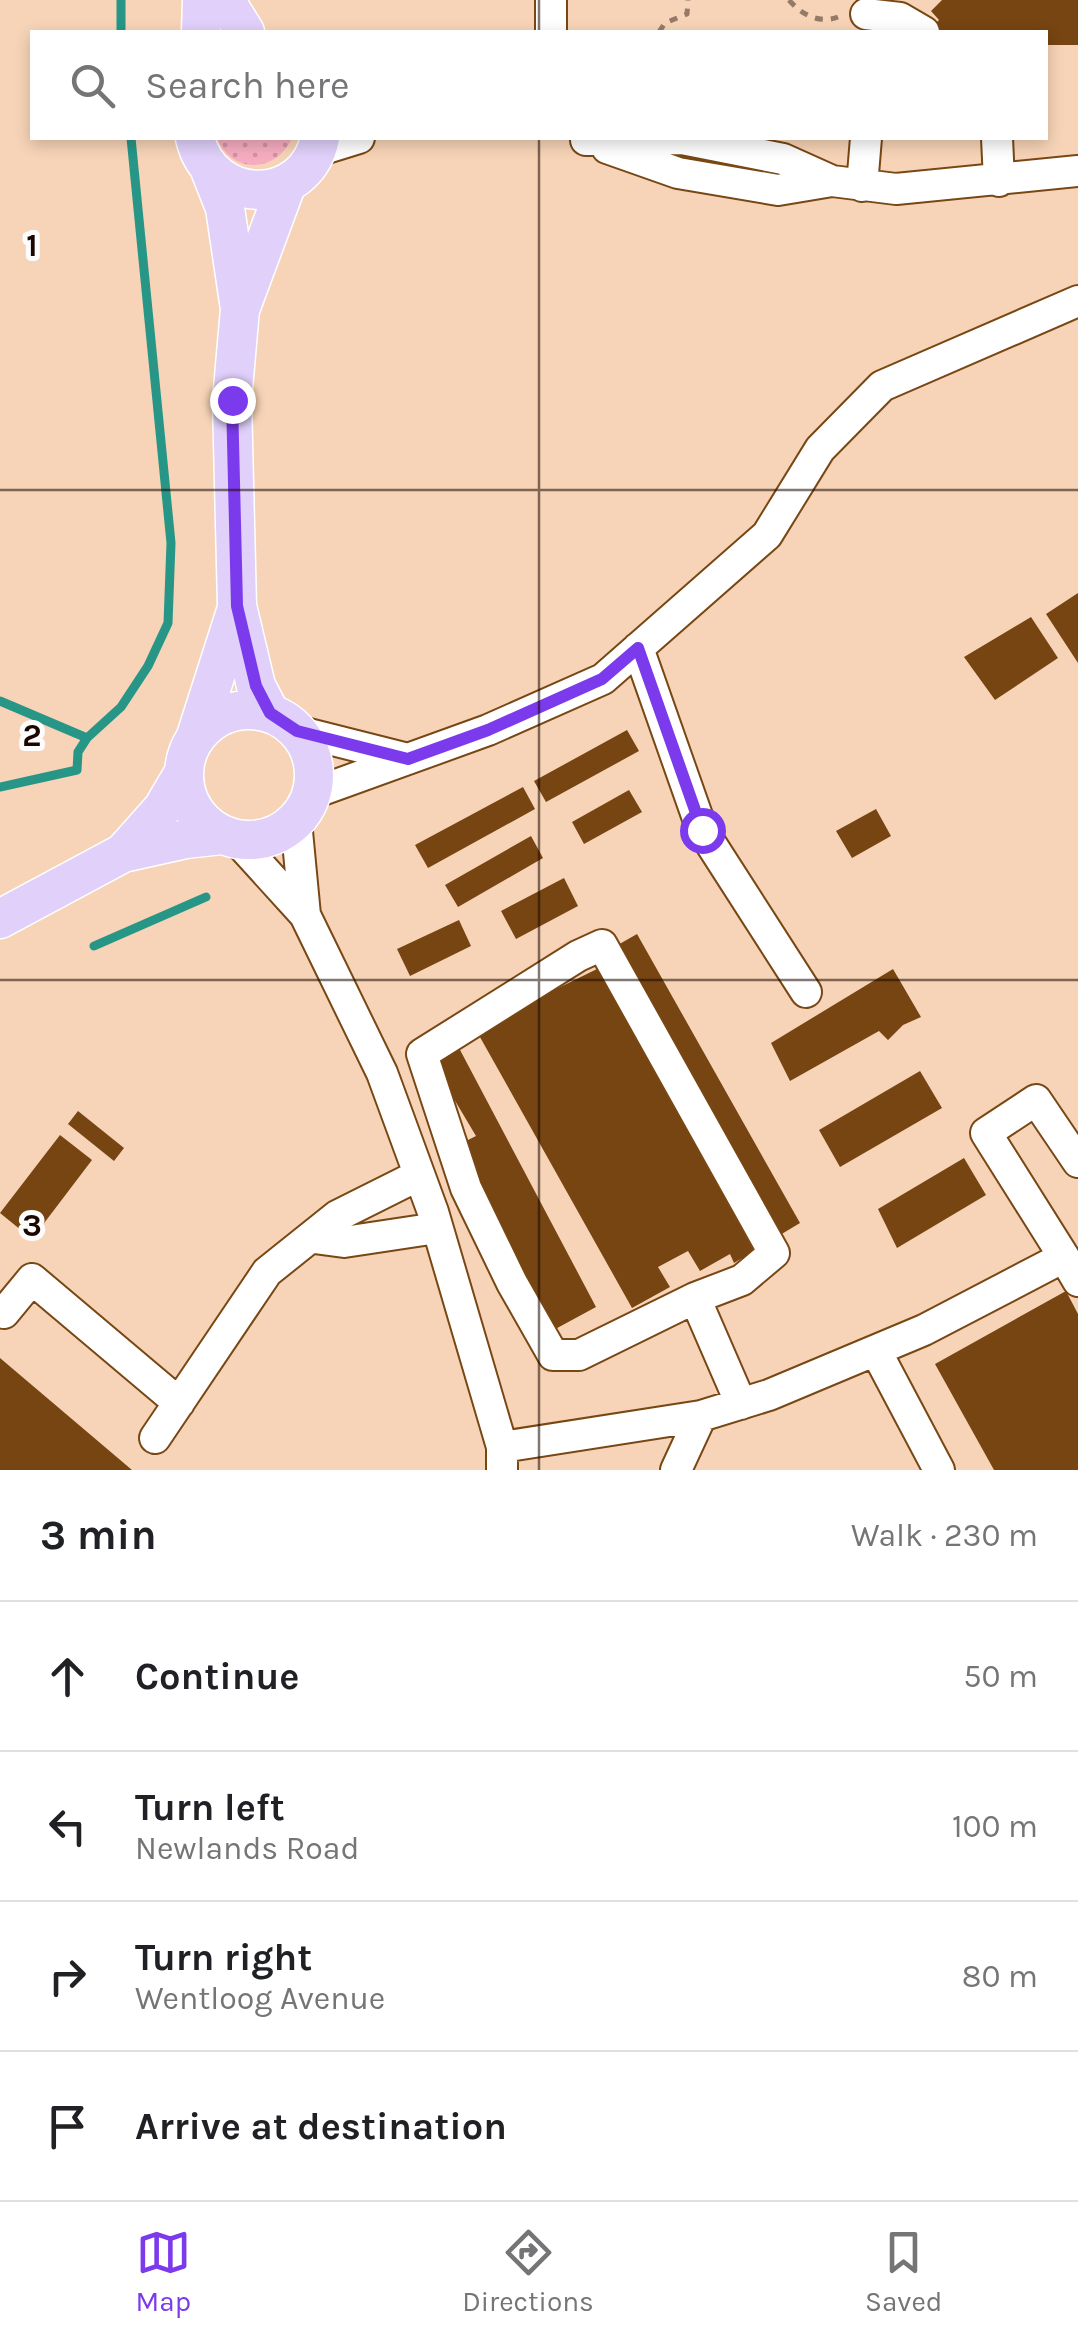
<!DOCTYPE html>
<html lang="en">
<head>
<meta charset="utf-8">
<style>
	:root { --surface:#fff; --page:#f6f6f6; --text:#202124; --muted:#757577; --line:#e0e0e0; --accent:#7c3aed }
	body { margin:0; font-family:Karla,sans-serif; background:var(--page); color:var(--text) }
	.stop { position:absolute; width:30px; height:30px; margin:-22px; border:8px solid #7c3aed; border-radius:50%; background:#fff }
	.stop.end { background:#7c3aed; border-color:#fff; box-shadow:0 2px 10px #0008 }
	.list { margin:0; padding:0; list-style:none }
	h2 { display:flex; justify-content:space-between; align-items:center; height:130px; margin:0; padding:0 40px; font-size:42px }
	h2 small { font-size:32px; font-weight:400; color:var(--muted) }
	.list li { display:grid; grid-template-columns:65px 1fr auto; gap:30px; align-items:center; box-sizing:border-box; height:150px; padding:0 40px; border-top:2px solid var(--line) }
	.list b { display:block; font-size:38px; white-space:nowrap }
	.list p { margin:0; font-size:32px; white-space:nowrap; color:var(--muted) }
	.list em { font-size:32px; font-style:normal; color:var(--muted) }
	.icon { flex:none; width:55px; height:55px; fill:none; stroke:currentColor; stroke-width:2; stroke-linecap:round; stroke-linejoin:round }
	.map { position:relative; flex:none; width:1078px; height:1470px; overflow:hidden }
	.search { position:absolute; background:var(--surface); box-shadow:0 5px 15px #0003; left:30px; right:30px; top:30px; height:110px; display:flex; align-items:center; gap:25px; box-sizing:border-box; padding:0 35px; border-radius:0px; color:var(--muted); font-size:38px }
	.sheet { height:730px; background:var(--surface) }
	nav { display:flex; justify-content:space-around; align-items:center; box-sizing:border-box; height:140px; border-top:2px solid var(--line); background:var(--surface); font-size:28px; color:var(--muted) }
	nav a { display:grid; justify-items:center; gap:5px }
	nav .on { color:var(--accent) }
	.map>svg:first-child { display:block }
</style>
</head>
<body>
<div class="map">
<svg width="1078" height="1470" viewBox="0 0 1078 1470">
	<defs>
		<pattern id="grass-dots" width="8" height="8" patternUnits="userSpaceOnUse" patternTransform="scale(2.5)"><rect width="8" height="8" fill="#f7adc1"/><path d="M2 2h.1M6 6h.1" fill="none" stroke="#d393a4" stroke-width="1.8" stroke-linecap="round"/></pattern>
	</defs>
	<rect width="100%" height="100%" fill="#f7d4b7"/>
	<path fill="url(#grass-dots)" d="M217,138h75c-16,35 -60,37 -75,0z"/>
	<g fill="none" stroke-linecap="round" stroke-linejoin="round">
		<path stroke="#279687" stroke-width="9" d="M121,0v32
			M0,701l87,37
			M0,787l77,-17 1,-18 9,-14 34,-31 27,-41 20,-43 3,-80 -40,-405
			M94,946l112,-49"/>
	</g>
	<path fill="#764511" d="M942,0h136v45h-32v-13h-119l12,-12 -8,-9z
		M1078,593v70l-32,-49z
		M1031,617l27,41 -63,42 -31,-43z
		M627,730l12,21 -93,51 -12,-21z
		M523,787l12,22 -107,59 -13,-23z
		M629,790l13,22 -58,32 -12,-22z
		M876,809l15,27 -39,22 -16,-27z
		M531,836l12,22 -85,49 -13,-22z
		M564,878l14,28 -62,33 -15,-28z
		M459,920l12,26 -61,30 -13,-27z
		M637,934l163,289 -20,12 -164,-289z
		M597,969l157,282 -20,12 -4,-9 -30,17 -12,-20 -30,16 12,20 -38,21 -156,-278 68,-45 6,7z
		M893,969l28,48 -18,8 -15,15 -9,-9 -89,50 -19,-38z
		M459,1048l137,259 -48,26 -78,-157 5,-10 -11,-24 12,-6 -44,-74z
		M920,1071l22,37 -102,59 -21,-37z
		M78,1111l46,37 -10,13 -46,-37z
		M60,1135l32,25 -60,79 -32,-26z
		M964,1158l22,37 -89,53 -19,-39z
		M1066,1291l12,23v156h-84l-59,-106z
		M0,1358l132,112h-132z"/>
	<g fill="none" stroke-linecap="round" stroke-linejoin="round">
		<g stroke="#784714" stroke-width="34">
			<path id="minor" d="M866,14l34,4 24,14
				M551,32v-32
				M997,138l2,43
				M586,140l96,-1 101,20 49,22 64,8 182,-18
				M607,148l71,25 100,17 54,-9
				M317,151l42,-13
				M862,186l4,-48
				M638,648l64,182 104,162
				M297,731l111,28
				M311,794l177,-64 115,-51 164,-144 53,-86 62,-63 196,-85
				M296,821l9,94
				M236,839l69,76 77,158 51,139 69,235v23
				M314,1238l30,4 93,-14
				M1064,1257l-78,-124 50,-33 42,62
				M695,1298l47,-18 32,-27 -172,-308 -24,11 -156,98 44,134 46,95 41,72h26l116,-57 46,106
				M4,1313l28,-34 147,124
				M876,1351l63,119
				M155,1438l112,-166 70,-56 82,-41
				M502,1447l199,-31 68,-21 155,-65 140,-73 14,24
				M676,1470l25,-54"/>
		</g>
		<g stroke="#fff" stroke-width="41">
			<path id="major" d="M225,0l20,32
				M201,32l1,-32
				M195,138c16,68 110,70 125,0
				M210,170l15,38 15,101 -8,91 5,206 19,80 14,27
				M241,307l46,-124
				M184 775a65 65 0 1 1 130 0a65 65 0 1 1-130 0Z
				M196,736l41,-128
				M123,853l40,-45 20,-34
				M0,919l123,-66 63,-14 36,-4"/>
		</g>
		<path stroke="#967a67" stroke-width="5" stroke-dasharray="8 8" stroke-linecap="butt" d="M789,0c13,15 30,24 49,17
			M659,32l6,-9 22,-9 1,-14"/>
		<use href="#minor" stroke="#fff" stroke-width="30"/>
		<use href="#major" stroke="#e0d0fa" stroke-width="38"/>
	</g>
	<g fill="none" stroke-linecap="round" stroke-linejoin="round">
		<path stroke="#7c3aed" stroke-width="12" d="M232,400l5,206 19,80 14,27 27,18 111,28 80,-29 114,-51 36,-31 64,182"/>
	</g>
	<path fill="none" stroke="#1b0700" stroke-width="2.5" stroke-opacity="0.55" d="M539,0v32M539,138v1332M0,490h1078M0,980h1078"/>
	<g font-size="32" text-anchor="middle" font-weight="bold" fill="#1b0700" stroke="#fcfcfc" stroke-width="10" stroke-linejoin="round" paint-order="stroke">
		<text x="32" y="256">1</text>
		<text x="32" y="746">2</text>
		<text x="32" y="1236">3</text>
	</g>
</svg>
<div class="stop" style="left:702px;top:830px"></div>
<div class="stop end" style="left:232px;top:400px"></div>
<div class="search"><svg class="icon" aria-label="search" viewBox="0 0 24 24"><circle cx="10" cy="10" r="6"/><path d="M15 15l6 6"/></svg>Search here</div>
</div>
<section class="sheet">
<h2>3 min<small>Walk · 230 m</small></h2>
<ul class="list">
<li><svg class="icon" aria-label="ahead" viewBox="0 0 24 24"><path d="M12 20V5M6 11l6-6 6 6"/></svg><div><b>Continue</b></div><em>50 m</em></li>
<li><svg class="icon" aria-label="left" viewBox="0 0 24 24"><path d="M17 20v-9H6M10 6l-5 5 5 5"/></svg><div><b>Turn left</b><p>Newlands Road</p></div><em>100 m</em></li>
<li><svg class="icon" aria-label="right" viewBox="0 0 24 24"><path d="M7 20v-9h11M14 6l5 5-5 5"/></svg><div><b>Turn right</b><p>Wentloog Avenue</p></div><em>80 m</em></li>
<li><svg class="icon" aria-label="arrive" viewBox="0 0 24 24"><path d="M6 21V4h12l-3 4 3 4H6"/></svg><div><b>Arrive at destination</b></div></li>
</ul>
</section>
<nav>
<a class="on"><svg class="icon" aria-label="map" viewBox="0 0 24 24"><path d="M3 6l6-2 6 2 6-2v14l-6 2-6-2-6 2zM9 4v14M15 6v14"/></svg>Map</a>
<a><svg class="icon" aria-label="directions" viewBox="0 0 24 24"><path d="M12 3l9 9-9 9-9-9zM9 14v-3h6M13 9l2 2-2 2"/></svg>Directions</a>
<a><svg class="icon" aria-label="saved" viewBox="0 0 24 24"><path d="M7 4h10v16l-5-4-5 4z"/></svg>Saved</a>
</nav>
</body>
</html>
